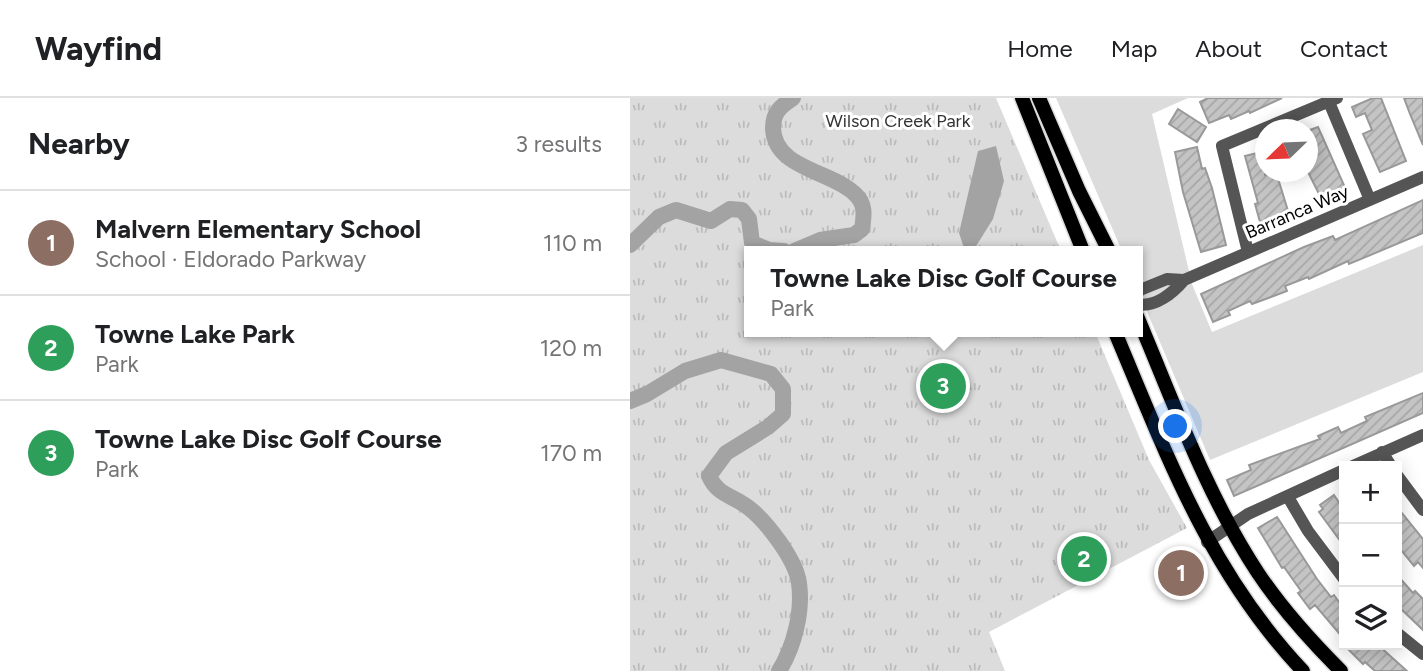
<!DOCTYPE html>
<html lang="en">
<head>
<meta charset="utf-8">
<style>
	:root { --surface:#fff; --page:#f2f2f2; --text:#202124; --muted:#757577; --line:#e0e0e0; --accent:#000 }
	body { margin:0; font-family:Figtree,sans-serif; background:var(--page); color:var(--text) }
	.controls { position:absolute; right:21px; bottom:21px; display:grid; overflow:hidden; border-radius:0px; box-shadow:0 4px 18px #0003 }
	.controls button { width:63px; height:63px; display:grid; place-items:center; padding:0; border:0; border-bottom:2px solid var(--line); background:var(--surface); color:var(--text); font:35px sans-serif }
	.compass { position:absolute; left:625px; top:21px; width:63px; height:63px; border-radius:50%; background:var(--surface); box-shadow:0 4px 18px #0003; rotate:247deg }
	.you { position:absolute; left:546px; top:329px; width:24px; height:24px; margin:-18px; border:5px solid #fff; border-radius:50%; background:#1a73e8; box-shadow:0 0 0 10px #1a73e833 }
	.badge { display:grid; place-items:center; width:46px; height:46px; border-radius:50%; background:var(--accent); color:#fff; font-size:23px; font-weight:700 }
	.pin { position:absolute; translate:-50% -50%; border:4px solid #fff; box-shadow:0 2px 7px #0006 }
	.popup { position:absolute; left:114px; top:148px; width:399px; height:91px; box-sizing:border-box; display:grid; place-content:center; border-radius:0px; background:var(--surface); filter:drop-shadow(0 2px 5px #0005); font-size:23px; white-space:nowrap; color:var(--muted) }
	.popup b { font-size:26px; color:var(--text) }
	.popup::after { content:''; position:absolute; left:50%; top:100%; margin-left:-14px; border:14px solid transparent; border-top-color:var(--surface) }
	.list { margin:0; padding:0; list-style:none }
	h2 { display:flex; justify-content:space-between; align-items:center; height:91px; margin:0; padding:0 28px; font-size:30px }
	h2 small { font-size:23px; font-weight:400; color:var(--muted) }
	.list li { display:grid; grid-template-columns:46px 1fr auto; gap:21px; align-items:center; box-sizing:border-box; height:105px; padding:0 28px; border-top:2px solid var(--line) }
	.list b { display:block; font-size:26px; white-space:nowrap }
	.list p { margin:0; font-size:23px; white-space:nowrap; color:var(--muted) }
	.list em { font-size:23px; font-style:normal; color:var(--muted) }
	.icon { flex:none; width:38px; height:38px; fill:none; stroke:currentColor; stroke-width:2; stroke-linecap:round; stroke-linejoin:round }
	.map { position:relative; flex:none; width:793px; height:573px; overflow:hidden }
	header { display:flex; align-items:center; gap:42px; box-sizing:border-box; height:98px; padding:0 35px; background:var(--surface); border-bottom:2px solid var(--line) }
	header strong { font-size:33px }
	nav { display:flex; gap:38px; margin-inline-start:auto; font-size:24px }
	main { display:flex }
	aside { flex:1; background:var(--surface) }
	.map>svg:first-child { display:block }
</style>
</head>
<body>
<header>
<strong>Wayfind</strong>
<nav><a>Home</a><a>Map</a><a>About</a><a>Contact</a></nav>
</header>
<main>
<aside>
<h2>Nearby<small>3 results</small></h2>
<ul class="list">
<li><span class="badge" style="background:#8d6e63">1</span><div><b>Malvern Elementary School</b><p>School · Eldorado Parkway</p></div><em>110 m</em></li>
<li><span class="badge" style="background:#2e9e5b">2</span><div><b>Towne Lake Park</b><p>Park</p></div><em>120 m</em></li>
<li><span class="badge" style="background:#2e9e5b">3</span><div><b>Towne Lake Disc Golf Course</b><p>Park</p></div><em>170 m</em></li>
</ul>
</aside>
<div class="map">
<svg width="793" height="573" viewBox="0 0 793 573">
	<defs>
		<pattern id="park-tufts" width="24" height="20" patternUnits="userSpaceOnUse" patternTransform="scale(1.75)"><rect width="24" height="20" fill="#dcdcdc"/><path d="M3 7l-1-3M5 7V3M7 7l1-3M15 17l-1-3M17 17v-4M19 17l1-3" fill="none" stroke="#bbb"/></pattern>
		<pattern id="building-hatch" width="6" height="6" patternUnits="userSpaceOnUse" patternTransform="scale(1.75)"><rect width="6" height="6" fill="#c4c4c4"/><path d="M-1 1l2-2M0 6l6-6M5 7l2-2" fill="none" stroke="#a7a7a7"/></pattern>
	</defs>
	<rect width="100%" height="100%" fill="#fff"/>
	<path fill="#dcdcdc" d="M426,0h132l-36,16 40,170 20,48 211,-87v127l-213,88 -73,-172v-37h-15z"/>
	<path fill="url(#park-tufts)" d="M0,0h366l65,153h-312v81h346l54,128 38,68 -198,104 16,39h-375z"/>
	<path fill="#a3a3a3" d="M366,48l8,35 -11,38 -20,32h-8l-6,-18 19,-82z"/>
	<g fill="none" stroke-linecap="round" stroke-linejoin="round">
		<path stroke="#a3a3a3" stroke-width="16" d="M163,0c-12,8 -20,14 -20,30 1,41 59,43 82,66 11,10 9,22 7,35l-8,6 -34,5 -26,11
			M0,147l29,-28 17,-7 35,11 19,-12 12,1 7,9 3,24 17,7 15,1
			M0,303l17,-7 38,-23 36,-11 50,14 12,15v25l-15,13 -42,26 -17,23c9,20 24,19 40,32 18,14 47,52 50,75 4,29 -5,64 -20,88"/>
	</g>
	<path fill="url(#building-hatch)" stroke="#999" stroke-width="2" d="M578,0h74l-32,15 -1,-2 -18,8 -2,-4 -20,8 -9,-21z
		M743,0h8l25,63 -26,11 -17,-38 9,-4 -7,-17 -9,4 -4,-10z
		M774,0h19v47l-13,-31z
		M548,11l28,18 -9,15 -28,-18z
		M688,29l29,65 -24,10 -16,-32v-39z
		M567,49l5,22 3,-1 7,20 14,57 -25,7 -18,-60 -8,-40z
		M635,53v24l11,-3 13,42 -29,8 -5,-18 3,-1 -13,-47z
		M793,102v33l-74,31 -1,-3 -39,18 -1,-2 -23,9 2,5 -16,6 -19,7 -2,-3 -22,10 2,4 -17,7 -12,-28 103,-47 29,-11 2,4z
		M793,295v20l-189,83 -7,-16 24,-10 -2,-5 71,-26 -2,-3 20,-9 3,6 26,-12 -2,-4z
		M704,397l10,15v36l-25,-34 4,-3 -3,-4z
		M767,409l26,32v29l-5,-6 -4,4 -17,-21z
		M647,419l40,62 14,18 3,-2 10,14v30l-29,-34 -5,4 -12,-16 3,-2 -17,-24 -2,1 -24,-40z
		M767,477l16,18 2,-2 8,8v31l-26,-25z
		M724,547h24l29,26h-32l-10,-9 -2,2 -14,-14z"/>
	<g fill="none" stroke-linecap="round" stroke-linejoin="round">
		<g stroke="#dbdbdb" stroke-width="17">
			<path id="major" d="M392,0l61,153
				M409,0l40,93 30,60
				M507,218c37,87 69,178 121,257 24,36 53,68 83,98
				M485,234c52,123 94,240 188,339"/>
		</g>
		<path stroke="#555" stroke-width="12" d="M699,4l41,98
			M618,154l-26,-106 115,-48
			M507,196l3,-4 27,-11 17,1
			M507,206c18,4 36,-11 47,-24l239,-103
			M752,354l9,14
			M723,368l70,-31
			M767,377l26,35
			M658,399l20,34 36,48
			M577,444l41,-28 96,-44
			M767,535l26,21"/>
		<use href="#major" stroke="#000" stroke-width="14"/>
	</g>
	<g text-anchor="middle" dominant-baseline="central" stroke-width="6" stroke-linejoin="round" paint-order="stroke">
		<g font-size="18" fill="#333" stroke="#fff">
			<text x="268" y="23">Wilson Creek Park</text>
		</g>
		<g font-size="18" fill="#000" stroke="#fff">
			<text transform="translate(667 114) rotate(-23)">Barranca Way</text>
		</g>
	</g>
</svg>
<div class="controls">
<button>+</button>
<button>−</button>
<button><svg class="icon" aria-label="layers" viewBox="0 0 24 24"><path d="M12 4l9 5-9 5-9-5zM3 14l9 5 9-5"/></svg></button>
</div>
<svg class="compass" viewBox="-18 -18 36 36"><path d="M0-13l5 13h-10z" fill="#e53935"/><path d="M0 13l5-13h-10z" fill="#757577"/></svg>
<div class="you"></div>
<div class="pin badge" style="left:551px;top:475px;background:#8d6e63">1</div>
<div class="pin badge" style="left:454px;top:461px;background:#2e9e5b">2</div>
<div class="pin badge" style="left:313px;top:288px;background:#2e9e5b">3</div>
<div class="popup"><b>Towne Lake Disc Golf Course</b>Park</div>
</div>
</main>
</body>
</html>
